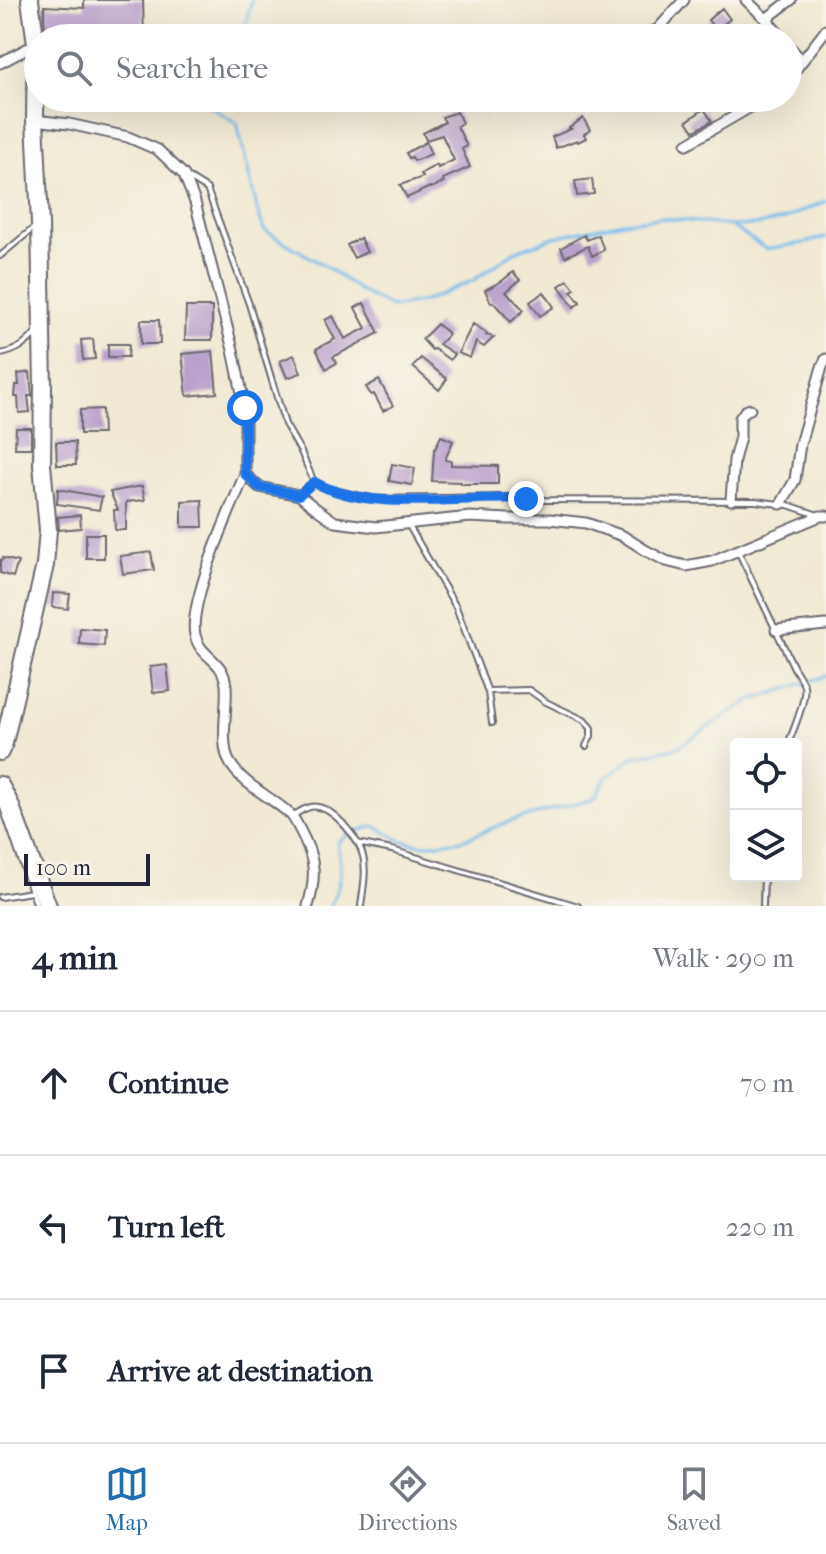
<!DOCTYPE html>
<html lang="en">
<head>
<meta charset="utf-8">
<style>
	:root { --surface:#fff; --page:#f6f6f7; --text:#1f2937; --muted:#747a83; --line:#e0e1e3; --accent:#1f6fb2 }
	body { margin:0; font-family:"IM FELL French Canon",serif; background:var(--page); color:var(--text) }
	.controls { position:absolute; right:24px; bottom:24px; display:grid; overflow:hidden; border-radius:8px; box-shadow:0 8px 32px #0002 }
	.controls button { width:72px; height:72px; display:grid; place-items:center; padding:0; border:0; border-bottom:2px solid var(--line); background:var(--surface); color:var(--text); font:40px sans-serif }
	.scale { position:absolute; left:24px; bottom:20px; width:126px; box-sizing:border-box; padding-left:8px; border:4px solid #22223b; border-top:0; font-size:22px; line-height:28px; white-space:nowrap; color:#22223b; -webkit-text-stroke:6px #f7f3e8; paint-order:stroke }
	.stop { position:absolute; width:24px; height:24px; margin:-18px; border:6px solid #1a73e8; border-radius:50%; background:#fff }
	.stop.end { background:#1a73e8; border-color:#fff; box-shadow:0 2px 8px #0008 }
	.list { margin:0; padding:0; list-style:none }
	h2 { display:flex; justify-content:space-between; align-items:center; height:104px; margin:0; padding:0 32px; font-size:34px }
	h2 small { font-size:26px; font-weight:400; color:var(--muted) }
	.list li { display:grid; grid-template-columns:52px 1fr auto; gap:24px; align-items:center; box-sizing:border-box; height:144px; padding:0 32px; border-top:2px solid var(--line) }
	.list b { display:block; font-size:30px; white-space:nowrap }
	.list em { font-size:26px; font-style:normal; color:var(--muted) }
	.icon { flex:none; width:44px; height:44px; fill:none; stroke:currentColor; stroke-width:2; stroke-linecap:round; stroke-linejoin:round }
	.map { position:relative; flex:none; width:826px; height:906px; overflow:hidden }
	.search { position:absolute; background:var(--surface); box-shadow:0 8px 32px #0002; left:24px; right:24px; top:24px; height:88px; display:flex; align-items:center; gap:20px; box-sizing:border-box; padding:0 28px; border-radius:44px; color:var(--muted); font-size:30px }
	.sheet { height:536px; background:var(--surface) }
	nav { display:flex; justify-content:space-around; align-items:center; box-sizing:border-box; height:112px; border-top:2px solid var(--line); background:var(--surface); font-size:22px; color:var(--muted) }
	nav a { display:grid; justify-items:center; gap:4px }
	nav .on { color:var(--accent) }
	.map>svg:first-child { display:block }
</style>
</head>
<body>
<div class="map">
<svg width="826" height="906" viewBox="0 0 826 906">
	<rect width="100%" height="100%" fill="#f7f3e8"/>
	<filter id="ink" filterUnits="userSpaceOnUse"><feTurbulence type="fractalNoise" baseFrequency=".0125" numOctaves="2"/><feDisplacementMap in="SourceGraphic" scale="16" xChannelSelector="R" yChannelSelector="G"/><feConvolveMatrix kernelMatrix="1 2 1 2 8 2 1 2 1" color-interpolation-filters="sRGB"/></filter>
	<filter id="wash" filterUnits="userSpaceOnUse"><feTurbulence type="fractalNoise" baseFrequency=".006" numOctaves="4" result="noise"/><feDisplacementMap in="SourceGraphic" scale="32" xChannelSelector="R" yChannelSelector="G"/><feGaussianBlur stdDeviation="1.8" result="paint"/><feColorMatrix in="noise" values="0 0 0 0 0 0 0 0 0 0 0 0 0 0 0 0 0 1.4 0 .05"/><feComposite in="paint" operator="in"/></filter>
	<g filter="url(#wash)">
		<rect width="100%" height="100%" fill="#f1e9d3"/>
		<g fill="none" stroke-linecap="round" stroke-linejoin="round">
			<path stroke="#77bdee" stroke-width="3" d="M236,38l8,-9 8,-29
				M197,98l40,25 20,86 7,21 61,36 37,26 29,15 34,-6 49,-21 40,-28 40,-15 69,-15 39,-4 69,8 26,-1 25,-5 44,-19
				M731,226l35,23 37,-6 23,-6
				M330,906c12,-23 12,-37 7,-63l13,-10 25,-7 27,15 22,4 38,-5 46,-18 86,-24 12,-20 27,-21 45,-10 71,-46 77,-25"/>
		</g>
		<g id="blocks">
			<path fill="#baa0cd" d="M84,0h59l1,38 -64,-2v2h-34l-2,-19v-13l40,2z
				M722,8l8,11 -14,11 -8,-10z
				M704,109l8,12 -18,10 -7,-10z
				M457,112l5,11 -5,3 10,20 -5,3 8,18 -27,12 1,3 -13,6 -1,-1 -23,11 -7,-13 23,-8 -2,-3 4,-3 12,-6 1,3 16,-8 -12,-25 -16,5 -3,-7 22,-11 -3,-5z
				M583,118l7,12 -6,4 2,4 -8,4 -1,-2 -21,8 -4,-11 19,-8 -2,-1z
				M426,142l5,12 -17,7 -2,-4 -3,1 -3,-5z
				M592,179l2,15 -17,2 -2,-15z
				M584,235l3,5 11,-5 6,15 -12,6 -4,-10 -23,11 -4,-9z
				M360,238l7,14 -13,6 -7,-13z
				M513,272l7,8 -14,12 18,18 -13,12 -18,-20 -2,1 -6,-13 17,-9z
				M568,280l7,9 -4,2 9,11 -6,5 -15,-21z
				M544,292l10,15 -14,9 -10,-14z
				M364,303l15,30 -46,24 4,6 -11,6 -10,-20 19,-10 -10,-19 8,-4 12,23 21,-11 -11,-20z
				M186,307h26v33h-27z
				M141,320h18l1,24h-19z
				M437,324l12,10 -10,10 15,10 -4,6 -16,-11 -2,1 -10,-11z
				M473,324l14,9 -1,2 8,2 -10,10 -8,-5 -6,16 -12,-5z
				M93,339l2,20 -12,1 -2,-20z
				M108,344h21l-1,13h-20z
				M213,351l4,42 -30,3 -5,-42z
				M294,355l7,18 -14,5 -7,-17z
				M421,358l26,21 -8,11 -26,-23z
				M30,372l2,24h-4l2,16 -11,1 -1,-16h-3l1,-12h3l-1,-11z
				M379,380l14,26 -10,5 -9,-17 -3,1 -5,-8z
				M102,409l1,25h-23v-24z
				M16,428h15v20h-16z
				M441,436l12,5 -8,19 6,1v4l47,1v18h-37v-2l-29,-1 2,-30z
				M56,442h19l1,23h-19z
				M392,464l23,4 -3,17 -23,-4z
				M142,486l3,14 -19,2v28h-11l-1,-20h4l-8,-18z
				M58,489l44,8 -3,13 -42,-6z
				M202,500l1,27h-21v-26z
				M80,515l1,13 -22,2 -1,-13z
				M86,534h18v24h-18z
				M151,552l3,18 -31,4 -3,-18z
				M3,558l15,4 -5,15 -13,-4v-13h2z
				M53,593l17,1 -2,15 -16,-2z
				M80,628l25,2 -1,16 -25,-2z
				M167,665l3,26 -17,2 -3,-26z"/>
		</g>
	</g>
	<g filter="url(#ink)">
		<use href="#blocks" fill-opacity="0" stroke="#6a6870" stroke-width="2"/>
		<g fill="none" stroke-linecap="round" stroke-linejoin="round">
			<g stroke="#6a6870" stroke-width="8">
				<path id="lane" d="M186,176l21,13 42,115 36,120 16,28 13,30 14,7 46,10 132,-2 39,3 210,1 33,4 30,10
					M0,256l35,-29
					M0,354c17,-3 27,-10 37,-23
					M300,493l14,-11
					M409,526l47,81 32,85 4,31
					M738,551l56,117c3,5 8,12 10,18 3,13 -11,45 -16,58
					M489,691l40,-1 17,12 38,18 7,8v8l-5,10
					M1,802l36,104
					M294,815c7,-4 15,-10 24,-8 17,3 41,32 45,49 4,15 0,34 -2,50
					M357,843l35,7 186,56
					M0,897l32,-5
					M763,906l1,-30"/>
			</g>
			<g stroke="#6a6870" stroke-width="13">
				<path id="street" d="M746,0l20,19 25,-19
					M766,19l16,19
					M640,38l18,-9 26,-29
					M788,45l14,16
					M0,63l36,-19
					M788,76l8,-7 30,-39
					M487,104l16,-6
					M35,120l34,4 59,13 30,13 26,25 11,27 38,148 12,58v66l14,13 40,8 15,12 21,15 41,5 94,-10 38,2h41l37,4 37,13 22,14 21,11 20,5 26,-5 108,-45h6
					M687,144l67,-39 8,-7
					M245,474c-14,34 -57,128 -50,161 5,23 28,23 31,50 2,23 -7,59 4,78 14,23 42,34 61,52 4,4 6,10 9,15 15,28 17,45 8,76
					M731,500l3,-40 6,-23v-19l5,-7 5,-2
					M781,504l14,-24 5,-36 22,-77 4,-8
					M776,630l50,-5"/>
			</g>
			<g stroke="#6a6870" stroke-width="20">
				<path id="highway" d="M0,752l4,-9 41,-178 3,-35 -6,-66 1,-77 -3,-164 -5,-103 1,-76 -6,-44
					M0,785l10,19 38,102"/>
			</g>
			<use href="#lane" stroke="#fff" stroke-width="4"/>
			<use href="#street" stroke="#fff" stroke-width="9"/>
			<use href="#highway" stroke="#fff" stroke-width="16"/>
		</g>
	</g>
	<g fill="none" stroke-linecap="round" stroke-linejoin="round" filter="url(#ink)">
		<path stroke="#1a73e8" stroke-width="10" d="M245,408v66l14,13 40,8 15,-13c58,32 146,13 212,17"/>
	</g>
</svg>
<div class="controls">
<button><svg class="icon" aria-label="locate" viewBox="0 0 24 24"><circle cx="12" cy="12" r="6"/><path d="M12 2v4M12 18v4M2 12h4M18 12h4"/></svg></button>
<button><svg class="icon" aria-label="layers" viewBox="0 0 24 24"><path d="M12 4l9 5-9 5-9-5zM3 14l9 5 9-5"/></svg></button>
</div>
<div class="scale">100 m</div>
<div class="stop" style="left:245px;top:408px"></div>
<div class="stop end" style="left:526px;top:499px"></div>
<div class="search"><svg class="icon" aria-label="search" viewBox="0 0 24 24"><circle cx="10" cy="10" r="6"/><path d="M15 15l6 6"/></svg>Search here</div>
</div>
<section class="sheet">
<h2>4 min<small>Walk · 290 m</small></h2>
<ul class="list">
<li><svg class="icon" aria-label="ahead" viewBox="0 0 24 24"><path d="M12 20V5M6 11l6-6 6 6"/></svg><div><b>Continue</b></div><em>70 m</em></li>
<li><svg class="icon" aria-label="left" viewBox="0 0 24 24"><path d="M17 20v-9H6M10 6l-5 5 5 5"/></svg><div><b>Turn left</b></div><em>220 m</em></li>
<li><svg class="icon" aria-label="arrive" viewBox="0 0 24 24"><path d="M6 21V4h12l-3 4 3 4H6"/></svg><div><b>Arrive at destination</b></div></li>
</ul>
</section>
<nav>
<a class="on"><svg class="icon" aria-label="map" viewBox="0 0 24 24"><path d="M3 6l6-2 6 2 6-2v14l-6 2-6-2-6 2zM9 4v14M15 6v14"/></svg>Map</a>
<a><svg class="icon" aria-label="directions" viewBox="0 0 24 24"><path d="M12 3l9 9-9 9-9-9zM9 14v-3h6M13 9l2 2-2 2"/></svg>Directions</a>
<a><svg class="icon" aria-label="saved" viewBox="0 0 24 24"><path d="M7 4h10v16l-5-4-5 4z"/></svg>Saved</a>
</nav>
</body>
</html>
